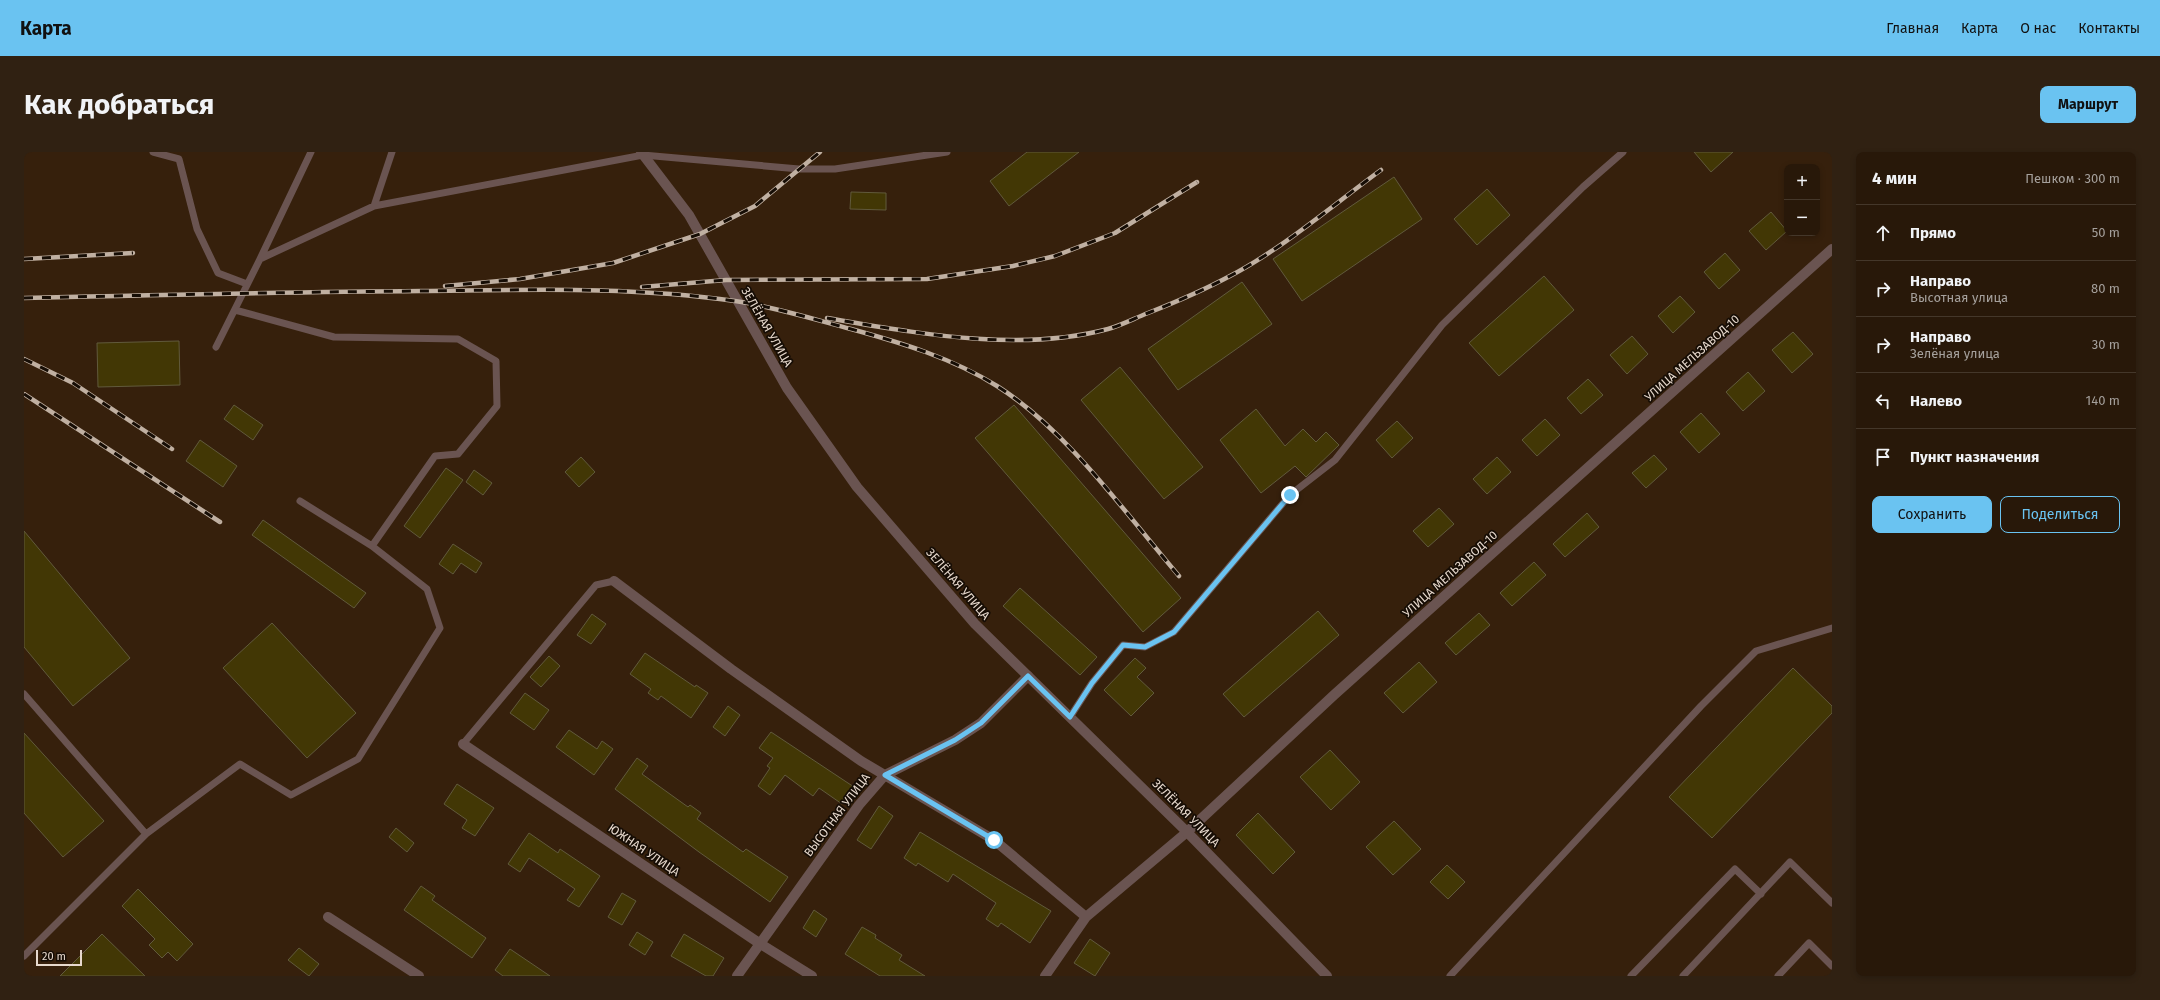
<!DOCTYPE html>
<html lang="ru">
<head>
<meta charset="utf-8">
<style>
	:root { --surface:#281809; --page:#302112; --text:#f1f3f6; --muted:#a5a09c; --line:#44372a; --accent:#6ac3f1 }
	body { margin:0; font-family:"Fira Sans",sans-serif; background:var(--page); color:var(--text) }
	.controls { position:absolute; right:12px; top:12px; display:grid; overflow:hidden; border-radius:8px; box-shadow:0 2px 6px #0003 }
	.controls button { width:36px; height:36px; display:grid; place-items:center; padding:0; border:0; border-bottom:1px solid var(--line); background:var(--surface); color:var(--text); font:20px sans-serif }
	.scale { position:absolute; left:12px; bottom:10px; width:46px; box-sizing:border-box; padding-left:4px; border:2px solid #e7d9cd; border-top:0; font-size:11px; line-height:14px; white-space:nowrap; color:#e7d9cd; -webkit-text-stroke:3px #160d05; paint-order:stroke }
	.stop { position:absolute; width:12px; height:12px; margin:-9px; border:3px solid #6ac3f1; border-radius:50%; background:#fff }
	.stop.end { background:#6ac3f1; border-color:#fff; box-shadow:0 1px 4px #0008 }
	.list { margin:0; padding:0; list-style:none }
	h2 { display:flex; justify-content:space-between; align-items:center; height:52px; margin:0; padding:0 16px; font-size:17px }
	h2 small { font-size:13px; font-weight:400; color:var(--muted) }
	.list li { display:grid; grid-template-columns:26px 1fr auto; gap:12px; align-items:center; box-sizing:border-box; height:56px; padding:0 16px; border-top:1px solid var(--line) }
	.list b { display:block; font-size:15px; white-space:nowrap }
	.list p { margin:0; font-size:13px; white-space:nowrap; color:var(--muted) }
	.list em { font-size:13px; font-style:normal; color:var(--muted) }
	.actions { display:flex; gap:8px; padding:12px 16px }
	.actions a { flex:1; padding:9px 0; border:1px solid var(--accent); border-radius:8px; text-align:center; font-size:14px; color:var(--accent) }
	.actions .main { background:var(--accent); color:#111 }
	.icon { flex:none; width:22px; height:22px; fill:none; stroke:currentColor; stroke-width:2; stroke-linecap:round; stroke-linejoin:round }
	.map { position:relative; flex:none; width:1808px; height:824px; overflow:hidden; border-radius:8px }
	header { display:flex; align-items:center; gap:24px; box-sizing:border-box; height:56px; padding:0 20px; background:var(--accent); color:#111 }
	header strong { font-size:19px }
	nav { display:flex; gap:22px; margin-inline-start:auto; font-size:14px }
	.intro { display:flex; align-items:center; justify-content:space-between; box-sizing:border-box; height:96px; padding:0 24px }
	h1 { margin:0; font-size:28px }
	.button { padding:10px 18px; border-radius:8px; background:var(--accent); color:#111; font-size:14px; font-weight:700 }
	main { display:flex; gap:24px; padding:0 24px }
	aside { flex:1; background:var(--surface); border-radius:8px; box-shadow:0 2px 6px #0003 }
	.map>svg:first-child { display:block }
</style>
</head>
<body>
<header>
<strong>Карта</strong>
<nav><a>Главная</a><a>Карта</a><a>О нас</a><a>Контакты</a></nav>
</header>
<div class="intro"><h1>Как добраться</h1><a class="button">Маршрут</a></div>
<main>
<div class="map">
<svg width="1808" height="824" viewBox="0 0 1808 824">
	<rect width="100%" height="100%" fill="#36200c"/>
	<path fill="#423705" stroke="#615a3c" d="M1003,0h52l-70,54 -19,-25z
		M1670,0h39l-22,20z
		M1370,25l28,42 -120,82 -29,-42z
		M1463,37l23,26 -33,30 -23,-26z
		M827,40l35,1v17l-36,-1z
		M1747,60l16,19 -21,19 -17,-19z
		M1701,101l15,17 -21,19 -15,-17z
		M1520,124l30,34 -75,66 -30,-33z
		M1218,130l30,42 -94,66 -30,-41z
		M1656,144l15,16 -22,21 -15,-17z
		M1769,180l20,22 -21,19 -20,-23z
		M1608,184l16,18 -21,20 -17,-19z
		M155,189l1,44 -82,2 -1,-44z
		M1096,215l83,100 -39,32 -83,-99z
		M1724,220l17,19 -22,20 -17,-19z
		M1564,227l15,16 -22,19 -14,-16z
		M210,253l29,20 -10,15 -29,-21z
		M990,253l167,193 -38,34 -168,-194z
		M1232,257l29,37 18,-17 13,13 10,-10 13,13 -33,32 -11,-11 -34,27 -41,-53z
		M1677,261l19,21 -21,19 -19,-21z
		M1521,267l15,16 -23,21 -15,-16z
		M1373,269l16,17 -21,20 -16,-18z
		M176,288l37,26 -14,21 -37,-26z
		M1630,303l13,14 -21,19 -14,-15z
		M557,305l14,15 -16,15 -14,-15z
		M1473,305l14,15 -24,22 -14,-15z
		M422,316l17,12 -43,58 -16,-12z
		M450,318l18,13 -9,12 -17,-13z
		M1415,356l15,16 -26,23 -15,-16z
		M1563,361l12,14 -34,30 -12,-13z
		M239,368l103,73 -12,15 -102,-73z
		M0,379l106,127 -57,48 -49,-59z
		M429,392l29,19 -6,10 -15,-10 -8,11 -14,-10z
		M1510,410l12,13 -34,31 -12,-13z
		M996,436l77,69 -17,18 -77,-69z
		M1294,459l21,24 -95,82 -21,-23z
		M1455,461l11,12 -34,30 -11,-12z
		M568,462l14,10 -15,20 -14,-9z
		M248,471l84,90 -49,45 -84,-90z
		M621,501l50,34 1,-2 12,8 -17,25 -30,-22 -3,4 -10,-7 3,-4 -21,-15z
		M525,504l11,10 -19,21 -11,-10z
		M1111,506l11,10 -9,9 17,16 -23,23 -27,-26z
		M1395,510l18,20 -34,31 -19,-20z
		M1769,516l39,38v7l-120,125 -43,-41z
		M501,541l24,17 -15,20 -24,-17z
		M704,554l12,9 -15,21 -12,-9z
		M545,578l28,19 5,-8 11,8 -19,26 -38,-28z
		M747,580l83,55 -12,17 -23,-16 -6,8 -28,-21 -15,20 -12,-9 12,-18 -3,-2 6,-8 -14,-10z
		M0,581l80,88 -41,36 -39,-44z
		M1306,598l30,32 -29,28 -31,-33z
		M613,606l11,8 -6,8 46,33 2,-2 11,8 -4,6 46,33 3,-3 42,28 -18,25 -71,-50 -84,-63z
		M433,632l37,24 -19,28 -13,-8 5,-8 -23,-16z
		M855,654l14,10 -22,33 -14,-9z
		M1234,661l37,39 -22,22 -37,-39z
		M1370,669l27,28 -28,26 -27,-28z
		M372,676l18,15 -7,9 -18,-15z
		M896,680l131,79 -21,32 -29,-20 -3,4 -12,-8 10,-16 -43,-29 -5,8 -30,-19 -2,3 -12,-8z
		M505,681l29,20 2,-4 40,27 -21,31 -12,-7 8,-11 -46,-31 -9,14 -12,-8z
		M1423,713l18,17 -17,17 -18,-17z
		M397,734l14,10 -3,4 54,38 -14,20 -68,-48z
		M114,737l55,55 -16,17 -9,-9 -6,6 -13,-13 6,-6 -33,-33z
		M598,741l14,8 -14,24 -14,-8z
		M790,758l13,9 -11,18 -13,-9z
		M838,775l14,8 -1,3 27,17 -3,5 26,16h-45l-35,-22z
		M613,780l16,10 -8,13 -16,-10z
		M78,782l43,42h-85z
		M660,782l40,24 -11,18h-7l-35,-20z
		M1066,787l20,14 -15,23 -21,-13z
		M275,796l20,16 -10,12 -21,-16z
		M486,797l40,27h-47l-8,-6z"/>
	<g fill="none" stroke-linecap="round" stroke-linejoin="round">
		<path stroke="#6a5451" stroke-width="7" d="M129,0l26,7 18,70 21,44 29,11
			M350,54l18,-54
			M236,107l51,-107
			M211,158l99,27 124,2 38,22 1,45 -39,48 -23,2 -63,90
			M192,195l44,-88 114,-53 269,-51 156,14h36l112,-17
			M0,542l122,140
			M1046,565l22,-34 31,-38 22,2 29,-15 116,-137 45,-35 107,-135 141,-138 40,-35
			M439,592l133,-159 18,-4
			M0,804l122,-122 94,-70 51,31 67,-36 82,-131 -13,-39 -55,-43 -72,-45
			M1426,824l251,-270 55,-55 76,-23
			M1607,824l104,-107 26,25
			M1659,824l107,-114 42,41
			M1754,824l31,-33 23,23"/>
		<path stroke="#6a5451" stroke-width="10" d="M590,429l117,88 130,92 133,79 92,77
			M439,592l296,199 53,33
			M304,765l91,59
			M713,824l122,-171 26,-30 70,-35 26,-17 47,-47
			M1021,824l41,-59 101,-85 147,-137 498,-446"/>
		<path stroke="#6a5451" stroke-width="10" d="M617,0l48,63 98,173 70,99 118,137 212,208 140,144"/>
		<g stroke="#c0b0a2" stroke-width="4.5">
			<path id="rail" d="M0,107l109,-6
				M421,134l75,-7 93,-16 87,-29 55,-28 65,-54
				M618,135l84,-7 201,-1 86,-13 42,-10 60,-23 82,-51
				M0,146c132,-3 264,-6 397,-7 104,-1 210,-5 314,10 39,6 78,18 116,28 51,14 101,29 146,57 71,45 128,127 182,190
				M803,166c90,15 191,35 281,11 14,-4 27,-11 40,-16 28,-11 56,-23 82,-37 52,-27 103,-71 151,-106
				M0,207l49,24 99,66
				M0,242l196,128"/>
		</g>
		<use href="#rail" stroke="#160d05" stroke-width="3" stroke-dasharray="9" stroke-linecap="butt"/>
	</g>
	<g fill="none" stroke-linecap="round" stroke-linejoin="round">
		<path stroke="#6ac3f1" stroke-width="5" d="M970,688l-109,-65 70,-35 26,-17 47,-47 42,41 22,-34 31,-38 22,2 29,-15 116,-137"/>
	</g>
	<g text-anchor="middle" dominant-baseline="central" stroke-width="3.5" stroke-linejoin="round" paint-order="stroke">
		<g font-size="12" fill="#e7d9cd" stroke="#160d05">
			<text transform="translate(743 175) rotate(60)">ЗЕЛЁНАЯ УЛИЦА</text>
			<text transform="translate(1668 206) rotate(-42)">УЛИЦА МЕЛЬЗАВОД-10</text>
			<text transform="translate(1426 422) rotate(-42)">УЛИЦА МЕЛЬЗАВОД-10</text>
			<text transform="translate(934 432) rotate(49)">ЗЕЛЁНАЯ УЛИЦА</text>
			<text transform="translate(1162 661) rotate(45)">ЗЕЛЁНАЯ УЛИЦА</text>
			<text transform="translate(813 663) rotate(-53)">ВЫСОТНАЯ УЛИЦА</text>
			<text transform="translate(620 698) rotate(34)">ЮЖНАЯ УЛИЦА</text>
		</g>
	</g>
</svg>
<div class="controls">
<button>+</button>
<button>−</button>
</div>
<div class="scale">20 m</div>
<div class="stop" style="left:970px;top:688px"></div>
<div class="stop end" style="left:1266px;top:343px"></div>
</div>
<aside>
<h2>4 мин<small>Пешком · 300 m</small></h2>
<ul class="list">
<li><svg class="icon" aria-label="ahead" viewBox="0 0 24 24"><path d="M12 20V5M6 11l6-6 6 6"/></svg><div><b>Прямо</b></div><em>50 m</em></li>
<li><svg class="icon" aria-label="right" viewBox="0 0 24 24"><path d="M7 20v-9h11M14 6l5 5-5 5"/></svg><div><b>Направо</b><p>Высотная улица</p></div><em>80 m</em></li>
<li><svg class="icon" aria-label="right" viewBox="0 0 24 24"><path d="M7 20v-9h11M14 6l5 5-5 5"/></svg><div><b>Направо</b><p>Зелёная улица</p></div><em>30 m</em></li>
<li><svg class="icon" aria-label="left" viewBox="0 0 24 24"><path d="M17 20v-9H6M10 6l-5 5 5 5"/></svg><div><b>Налево</b></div><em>140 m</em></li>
<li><svg class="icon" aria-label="arrive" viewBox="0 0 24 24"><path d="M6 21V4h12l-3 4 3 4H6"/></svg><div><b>Пункт назначения</b></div></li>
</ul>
<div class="actions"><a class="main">Сохранить</a><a>Поделиться</a></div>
</aside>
</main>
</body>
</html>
